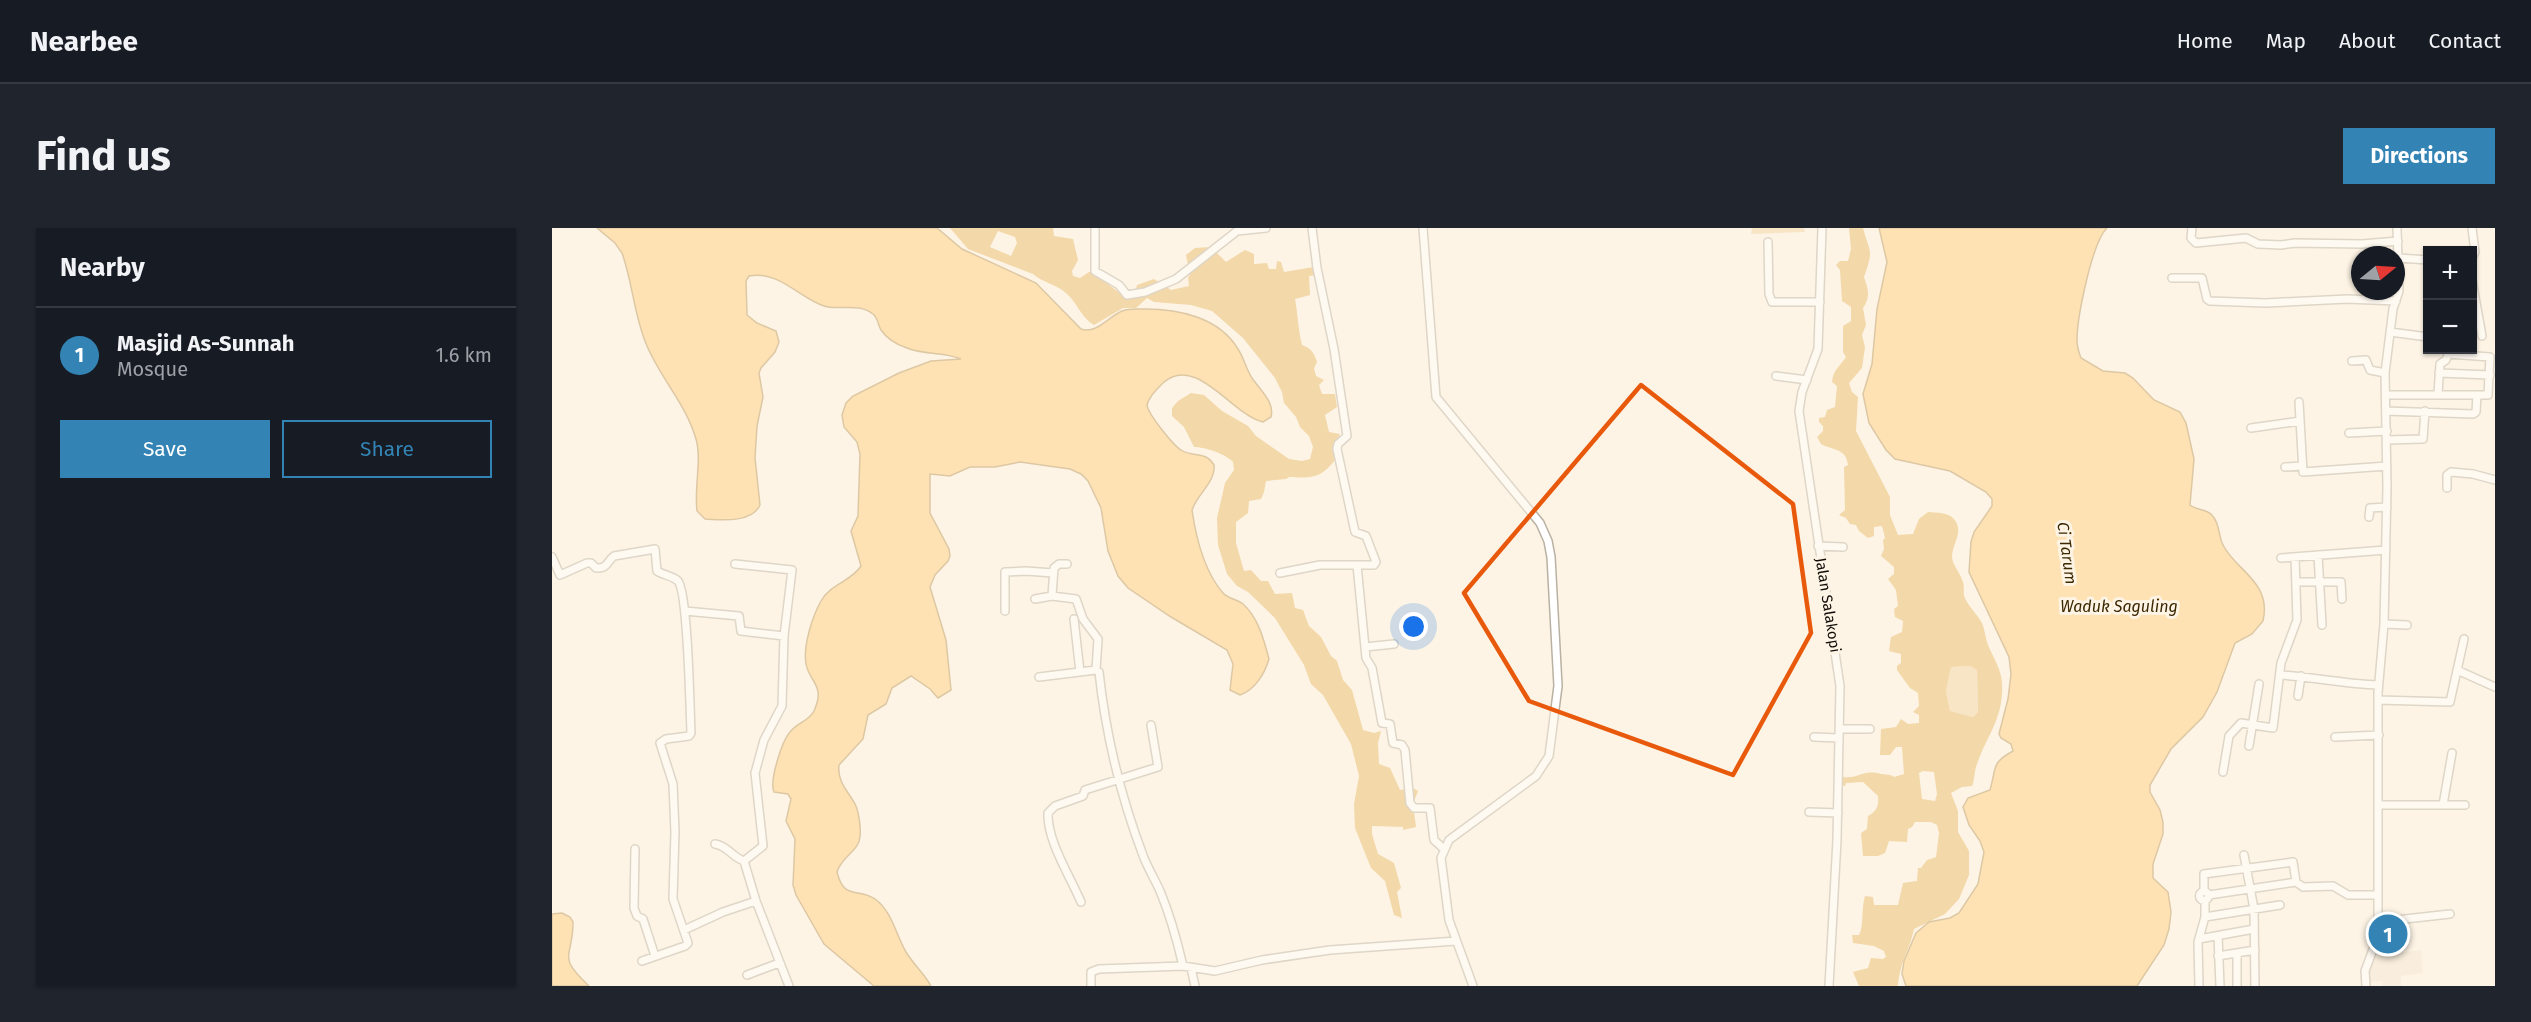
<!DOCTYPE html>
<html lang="en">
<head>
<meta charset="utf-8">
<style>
	:root { --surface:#171b24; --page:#20242c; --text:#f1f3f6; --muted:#9ea1a6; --line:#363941; --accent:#3384b5 }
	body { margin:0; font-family:"Fira Sans",sans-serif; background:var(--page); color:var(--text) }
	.controls { position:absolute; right:18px; top:18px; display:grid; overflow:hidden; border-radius:0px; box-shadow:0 2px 4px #0004 }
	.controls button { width:54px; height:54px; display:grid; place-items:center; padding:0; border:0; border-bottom:2px solid var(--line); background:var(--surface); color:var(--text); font:30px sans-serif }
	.compass { position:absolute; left:1799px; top:18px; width:54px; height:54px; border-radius:50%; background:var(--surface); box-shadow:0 2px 4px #0004; rotate:72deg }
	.you { position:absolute; left:862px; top:399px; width:21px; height:21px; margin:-15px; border:4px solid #fff; border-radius:50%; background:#1a73e8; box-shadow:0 0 0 9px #1a73e833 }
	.badge { display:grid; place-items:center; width:39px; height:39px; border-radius:50%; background:var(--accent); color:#fff; font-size:20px; font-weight:700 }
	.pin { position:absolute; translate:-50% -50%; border:3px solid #fff; box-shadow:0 2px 6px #0006 }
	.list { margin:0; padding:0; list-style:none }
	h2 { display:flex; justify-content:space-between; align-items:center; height:78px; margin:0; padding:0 24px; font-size:26px }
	h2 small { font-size:20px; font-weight:400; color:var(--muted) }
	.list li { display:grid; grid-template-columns:39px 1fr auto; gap:18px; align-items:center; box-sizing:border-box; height:96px; padding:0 24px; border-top:2px solid var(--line) }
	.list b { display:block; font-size:22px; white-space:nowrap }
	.list p { margin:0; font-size:20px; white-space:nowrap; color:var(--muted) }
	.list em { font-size:20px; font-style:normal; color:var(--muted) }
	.actions { display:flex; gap:12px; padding:18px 24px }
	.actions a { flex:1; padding:14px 0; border:2px solid var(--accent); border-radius:0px; text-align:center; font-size:21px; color:var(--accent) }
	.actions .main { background:var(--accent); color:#fff }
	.map { position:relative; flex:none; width:1943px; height:758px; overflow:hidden; border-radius:0px }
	header { display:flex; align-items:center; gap:36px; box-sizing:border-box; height:84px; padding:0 30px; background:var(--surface); border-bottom:2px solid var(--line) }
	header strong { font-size:28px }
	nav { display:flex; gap:33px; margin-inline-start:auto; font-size:21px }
	.intro { display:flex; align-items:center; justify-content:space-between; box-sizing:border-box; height:144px; padding:0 36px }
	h1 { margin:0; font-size:42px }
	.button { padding:15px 27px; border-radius:0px; background:var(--accent); color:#fff; font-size:21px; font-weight:700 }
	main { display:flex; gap:36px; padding:0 36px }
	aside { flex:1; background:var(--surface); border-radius:0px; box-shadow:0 2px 4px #0004 }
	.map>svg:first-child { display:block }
</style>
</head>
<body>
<header>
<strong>Nearbee</strong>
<nav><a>Home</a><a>Map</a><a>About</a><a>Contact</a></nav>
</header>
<div class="intro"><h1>Find us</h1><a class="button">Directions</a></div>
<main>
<aside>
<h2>Nearby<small></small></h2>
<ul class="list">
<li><span class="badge">1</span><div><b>Masjid As-Sunnah</b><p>Mosque</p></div><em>1.6 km</em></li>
</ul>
<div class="actions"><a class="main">Save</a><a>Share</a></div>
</aside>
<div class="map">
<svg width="1943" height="758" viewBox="0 0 1943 758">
	<rect width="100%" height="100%" fill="#fdf4e5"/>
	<path fill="#f4e7d2" d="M1869,722l2,23 -22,3v10h-18l-1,-5 -15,1 5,-26z"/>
	<path fill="#f1d2a1" d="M1200,0h52l1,4 -54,2z
		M1418,438l7,4 1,42 -5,5 -23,-6 -4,-20 5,-24z"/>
	<path fill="#e6b55f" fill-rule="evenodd" d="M398,0h103l1,8 19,3 5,21 -6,11 1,5 7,2 9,-6h14l1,9 21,16h9l3,-12 17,-6 17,11 18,-4 -1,-9 2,-2 -4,-20 9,-7 16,-1 15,15 19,-12 9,4v10l13,-1 2,6h7l1,-8 4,1 3,10 30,-5 2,8 -7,1 1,19 -15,4c3,16 3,30 7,46 9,3 12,8 15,17l-3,6 2,8 8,4 -5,5 3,9h13l2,13 -12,8 4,17 11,2 -7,12 2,14c-15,19 -23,18 -46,17l-3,2 -20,2 -2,11 -3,7 -12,2 -1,12 -12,9v21l8,28 7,-1 10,11h7l7,13 17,-1 3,15 8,2 6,16 12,11 10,19 6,5 6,19 9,10 11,40 11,3 7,-2 -3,12 1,21 11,4 10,22 13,-2 5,3 -5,13 3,23 -13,3v-3l-31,-1v8l6,20 16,9 7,25 -4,4 5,26 -8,-3 -9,-34 -14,-13 -16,-40 -1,-24 5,-28 -8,-32 -28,-49 -12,-11 -7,-19 -29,-47 -27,-26 -11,-6 -10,-12 -9,-29 -1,-27 8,-35 9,-13 -1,-8c-7,-8 -28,-15 -39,-15l-10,-20 -12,-11v-8l6,-7 13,-8 13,2 18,16 26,15 8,10 33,23 13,2 8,-2 3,-12 -4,-11 -9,-9 -4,-10 -12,-14 -2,-11 -7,-14 -32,-40 -31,-27 -21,-6 -37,-3 -7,-4 -11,10h-13l-29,17c-13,-7 -17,-23 -28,-32 -10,-9 -23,-10 -33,-19l-65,-25zM446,3l17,6 2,6 -6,13 -21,-9z
		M1297,0h14c7,26 11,21 1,49 4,12 7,20 -1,31l3,17 -4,10 3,12 -3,21 -13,15 3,9 6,5 -2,34 34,66v18l8,20 15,-1 6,-15 9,-7c8,1 20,0 26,7 12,15 -6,28 -1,43 3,7 8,13 10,20 2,7 -1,12 3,18 4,8 11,14 16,23 3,7 3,14 6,22 5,12 13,24 14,37 2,36 -14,51 -25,82 -3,7 -2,15 -5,22l-10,1 -11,6 7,18v21l11,19v24l-10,24 -14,15 -31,15c-5,23 -14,32 -16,57h-39l-6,-14 15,-4 3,-10 12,1 3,-2 -2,-6 -10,-5 -21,-3 -1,-8h7c5,-8 2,-26 6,-39l8,1 1,8h24l5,-22 14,-2 1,-13h3l6,-8 9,-3 3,-24 -2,-8 -6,-3h-16l-3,5 -4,2 -1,13 -18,-1 -4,12 -7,3h-15l-2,-23 6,-4 1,-13c9,-5 11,-10 10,-20l-15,-14 -17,1 -1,3 -4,-1 2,-8c17,2 19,-8 38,-3 6,1 9,0 13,3l10,-3 -2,-27h-6l-6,8h-10l1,-26 15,-2 5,-8 7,5 11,-1v-8l-6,-3 6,-6 -1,-13 -8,-5 -13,-18v-4l4,-3v-9l-12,-3 2,-14 11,-5 1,-11 -8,-4 -1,-8 4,-3 -2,-16 -8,-11 6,-5v-7l-13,-11 3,-7 -1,-9 2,-2 -3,-12 -8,1v9l-6,2 -9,-7 -3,-6 -6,-1 -4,-6 -7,-3 6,-5 -1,-43 4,-2c-2,-17 -14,-14 -27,-21l-4,-7 6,-6v-5l-4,-4v-4l6,-1 2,-7 8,-3 2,-21 -5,-4c1,-12 8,-16 14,-25l-3,-5v-26l8,-5v-14l-9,-6 -2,-31 -4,-5 4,-4h8l3,-12zM1418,438l7,4 1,42 -5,5 -23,-6 -4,-20 5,-24zM1371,543l11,1 3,22 -2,7 -13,-2 -3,-26z"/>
	<path fill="#fc7" stroke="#b79256" stroke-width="1.5" d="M45,0h340l25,21 74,34 45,46c16,5 27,-12 41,-18 7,-3 15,-2 23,-2 33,0 74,8 93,40 6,9 8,20 14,29 8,12 23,24 19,39l-8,5c-30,-6 -67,-69 -100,-39 -6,6 -14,13 -16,22 1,9 26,40 34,45 12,8 24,0 33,15 2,17 -17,29 -22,45 4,28 12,61 31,83 5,6 14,6 20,11 15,13 21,36 26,55 -4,14 -14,31 -29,36l-10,-5 3,-26 -6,-14 -56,-33 -43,-29 -10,-12 -10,-25 -7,-43 -13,-27 -7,-7 -11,-5 -50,-7 -25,5h-25l-20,9 -20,-2v39l19,36 1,7 -2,5 -13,14 -5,12 16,53 5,50 -13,8 -8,-9 -19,-13 -19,12 -6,16 -18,11 -5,24 -24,26c-2,17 9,26 16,39 4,8 6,24 5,33 -1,14 -19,20 -23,35 7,29 21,15 38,27 17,12 21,36 31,53 7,12 18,21 25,34h-57l-50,-42 -28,-49 -3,-10 2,-46 -9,-18 5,-22 -3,-5 -14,-2c-5,-11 8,-51 16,-60 7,-9 19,-11 24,-21 12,-26 -5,-29 -8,-47 -3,-18 6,-47 15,-63 9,-17 31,-20 40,-35l-10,-35 7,-15 2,-62 -3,-12 -13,-15 -2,-12 4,-12 7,-7 46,-23 32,-12 30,-2c-16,-7 -37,-4 -54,-11 -9,-3 -20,-9 -26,-18 -3,-5 -3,-12 -8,-16 -15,-12 -33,-3 -49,-8 -25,-8 -45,-36 -75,-30l-3,5 1,34 10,8 19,8 3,11 -4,10 -14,16 -2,5 4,24 -6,29 -2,32 5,47c-8,18 -38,15 -55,14l-8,-8c-3,-23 5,-52 -1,-72 -10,-35 -35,-60 -49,-93 -13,-30 -14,-62 -25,-93l-7,-10z
		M1327,0h228c-15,14 -30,90 -30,112 0,6 2,13 4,18l22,13 22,2 8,5 21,22 26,12 6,11 8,36 -4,46c6,5 15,4 21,9 9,9 7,21 12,31 13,26 49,37 40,76l-11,13 -17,9 -18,49 -14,25 -32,32 -21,36v7l10,18 3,12v12l-10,30v14l15,14 3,20 -2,17 -5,16 -27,41h-231l-4,-12 2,-13 12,-28 13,-11 21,-4 9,-5 19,-29 6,-32 -4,-11 -11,-16 -6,-18 5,-9 22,-8c7,-23 0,-26 23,-39l-2,-7 -10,-6 -2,-4 9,-35 3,-25 -2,-17 -40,-85 2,-30 3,-10 18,-26v-7l-6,-7 -36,-21 -55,-12 -9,-9 -17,-27 -6,-29 9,-30 5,-55 10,-47z
		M10,685l8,4 3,5c0,37 -17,33 16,64h-37v-72z"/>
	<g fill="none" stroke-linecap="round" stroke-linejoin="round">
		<g stroke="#b9b1a3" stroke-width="10">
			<path id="minor" d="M543,0v43l24,14 8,10 18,-3 31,-13 61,-48 29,-3
				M760,0l5,40 17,81 13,87 -9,8 -1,5 18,83 11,4 10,26 -2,3h-17l9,93 6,10 10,55 8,1 3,19 9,2 3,5 5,53 4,5h16l4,32 10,9
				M871,0l13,169 104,126 8,18 3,16 7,129 -9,70 -13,20 -87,64 -8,18 8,62 24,66
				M1270,0l-4,121 -16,43 -3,19 41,275 -3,154 -8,146
				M1640,0l-1,10 5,5 50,-5 12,6 23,1 14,-2 67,1 36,-3
				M1920,0l3,24 -3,6
				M1216,14l1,52 3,8h48
				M1847,30l29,2
				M1620,50h30l5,21 3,2 55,2 82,-4 49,2
				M1920,52l10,56
				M1838,104l38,5
				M1800,133l14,-1 4,10 15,3
				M1887,145l51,2
				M1224,148l31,4
				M1834,167h102l2,-38 -42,-3 -2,6 -6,4 -2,30
				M1747,174l4,70 84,-6
				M1834,183l87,3 3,-2 1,-17
				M1699,200l49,-7
				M1797,205l38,-2
				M1835,212l36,-1 2,-28
				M1733,239l17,-1
				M1895,260v-13l4,-3 22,2 22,6
				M1817,289l1,-9 17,-1
				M1266,318l25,1
				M1766,327l4,70
				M0,329l8,18 27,-12h4l5,5c12,1 11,-7 18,-12l41,-7 2,22c6,4 16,5 21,10 10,12 12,130 13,152l-2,3 -23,3 -6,4 13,41 2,48 -2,67 15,44 -3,3 -43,15
				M1729,330l105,-8
				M183,336l57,6 -8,66 -2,70 -18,34 -9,33 8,73 -19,15
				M728,345l40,-8h37
				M1745,354h44l1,17
				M500,368l2,-28 5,-4h8
				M483,371l17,-3 24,3 7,20 15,20 -2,31
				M133,383l54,5 2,15 43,5
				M453,383v-39l21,-1 27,2
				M522,391l6,53
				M1832,396l23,1
				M813,419l29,-3
				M1905,442l38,17
				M1729,447c32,2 64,9 97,10
				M487,449l57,-7 3,2c7,65 22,126 45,186 5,12 11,22 16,33 10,24 17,49 23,75l32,5 47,-11 68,-10 126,-9
				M1746,468l3,-20
				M1826,472l72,2 14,-63
				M1287,501h31
				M1262,509l25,1
				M1783,509l44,-2
				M1697,518l10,-62
				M1671,544l6,-36 12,-13 32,5 8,-65 16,-43 -2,-63
				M1827,577h86
				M1891,577l9,-52
				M1257,584l29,1
				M163,616c13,2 17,13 29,17
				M83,621l-1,59 3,8 6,3 12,37
				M1692,627l10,54 1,77
				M192,633l12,40 33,85
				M1652,663v-17l89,-12 3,20
				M1647.5 668a4.5 4.5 0 1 1 9 0a4.5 4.5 0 1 1-9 0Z
				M1657,667l87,-13 7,5 30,-1 15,9h30
				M529,674c-11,-26 -34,-61 -33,-89l7,-7 28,-10 2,-6 73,-23 -7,-42
				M1653,689l75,-12
				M1826,694l72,-8
				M132,702l39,-18 33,-11
				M1666,708l2,50
				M1647,711l55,-10
				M1685,725v33
				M1666,728l37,-6
				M639,740l4,18
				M195,747l32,-12
				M539,758v-14l8,-3 84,-3
				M1647,758l-1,-44 7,-25v-16
				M1814,758l-1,-15 13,-35v-243l6,-69 3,-137 -2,-114 8,-64 6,-18 -2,-63"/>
		</g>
		<use href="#minor" stroke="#fff" stroke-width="7"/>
	</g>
	<path d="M0 0H1943V758H0ZM1089,157l152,119 18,129 -78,142 -204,-74 -65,-108z" fill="#fdf4e5" fill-opacity=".55" fill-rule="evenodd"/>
	<path fill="none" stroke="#e8590c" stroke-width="4.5" stroke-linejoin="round" d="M1089,157l152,119 18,129 -78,142 -204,-74 -65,-108z"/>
	<g text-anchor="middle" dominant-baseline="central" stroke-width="6" stroke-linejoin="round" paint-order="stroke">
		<g font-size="15" fill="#0f0c08" stroke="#fdf4e5">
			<text transform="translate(1276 377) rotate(81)">Jalan Salakopi</text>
		</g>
		<g font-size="16" font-style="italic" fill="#3b2701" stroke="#fdf4e5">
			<text transform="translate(1515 325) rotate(82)">Ci Tarum</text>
			<text x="1567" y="378">Waduk Saguling</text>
		</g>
	</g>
</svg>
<div class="controls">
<button>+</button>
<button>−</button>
</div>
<svg class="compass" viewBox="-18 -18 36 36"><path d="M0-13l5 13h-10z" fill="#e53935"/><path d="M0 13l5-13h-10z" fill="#9ea1a6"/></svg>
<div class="you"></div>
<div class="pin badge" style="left:1836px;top:706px">1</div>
</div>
</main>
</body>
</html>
